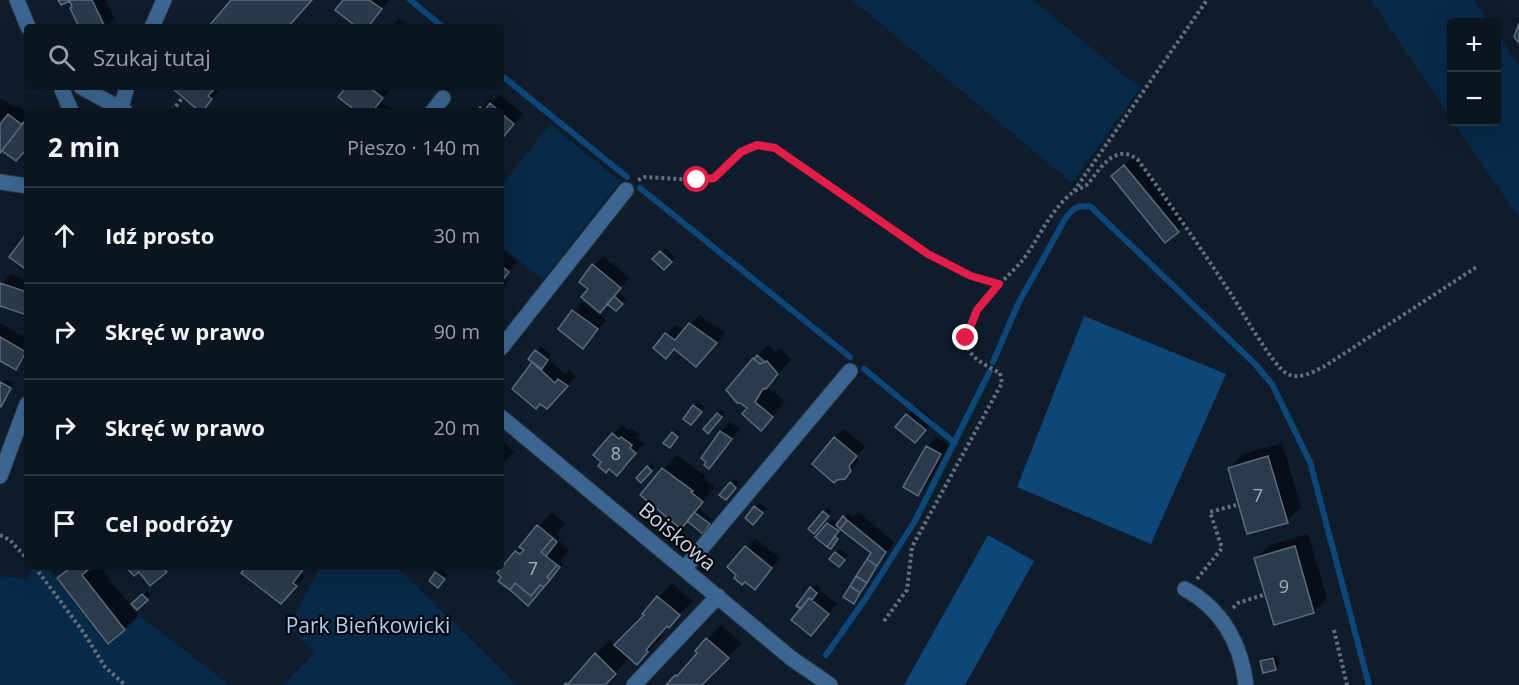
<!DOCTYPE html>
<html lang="pl">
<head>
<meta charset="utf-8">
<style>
	:root { --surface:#0a1520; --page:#131e29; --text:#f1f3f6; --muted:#999fa5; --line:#2a343e }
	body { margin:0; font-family:"Open Sans",sans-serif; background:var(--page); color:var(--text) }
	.controls { position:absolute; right:18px; top:18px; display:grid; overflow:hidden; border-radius:6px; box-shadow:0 6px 24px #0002 }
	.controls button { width:54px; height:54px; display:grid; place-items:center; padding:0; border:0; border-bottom:2px solid var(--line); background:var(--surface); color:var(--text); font:30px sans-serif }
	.stop { position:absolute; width:18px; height:18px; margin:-14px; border:4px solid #e11d48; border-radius:50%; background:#fff }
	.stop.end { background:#e11d48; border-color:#fff; box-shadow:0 2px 6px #0008 }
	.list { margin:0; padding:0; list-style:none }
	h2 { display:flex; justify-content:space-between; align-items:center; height:78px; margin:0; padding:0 24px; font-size:26px }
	h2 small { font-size:20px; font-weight:400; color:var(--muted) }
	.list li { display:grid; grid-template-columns:39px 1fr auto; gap:18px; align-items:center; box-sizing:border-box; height:96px; padding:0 24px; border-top:2px solid var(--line) }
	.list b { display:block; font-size:22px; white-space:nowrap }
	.list em { font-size:20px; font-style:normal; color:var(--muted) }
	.icon { flex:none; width:33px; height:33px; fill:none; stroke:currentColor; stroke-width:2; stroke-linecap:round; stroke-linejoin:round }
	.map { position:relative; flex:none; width:1519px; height:685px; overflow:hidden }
	.search { position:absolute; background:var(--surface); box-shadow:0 6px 24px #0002; left:24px; top:24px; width:480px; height:66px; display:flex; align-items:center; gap:15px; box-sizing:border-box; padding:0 21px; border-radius:6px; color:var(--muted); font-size:22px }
	.panel { position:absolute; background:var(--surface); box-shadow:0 6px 24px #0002; left:24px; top:108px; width:480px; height:462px; border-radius:6px }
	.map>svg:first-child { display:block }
</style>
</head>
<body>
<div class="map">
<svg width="1519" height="685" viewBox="0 0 1519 685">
	<rect width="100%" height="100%" fill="#0e1c2b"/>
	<path fill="#082948" d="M852,0h181l107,88 -68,95z
		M1371,0h103l15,22h-37l-1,97z
		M1497,33l22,33v152l-66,-96h43z
		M550,124l70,57 -77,99 -42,-34v-60z
		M35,567h13l59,79 33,-30 90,69h-230v-109l25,3z
		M320,567h77l120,118h-234l32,-32 -26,-26z"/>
	<path fill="#0e4678" d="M1084,316l142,58 -75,170 -134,-57z
		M988,535l46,26 -69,124h-61z"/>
	<path fill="#0007" d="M71,0h34l10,19 -9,8h-25z
		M345,0h44l-22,27h-8z
		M399,19l10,8h-18z
		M174,87h49l-22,24z
		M348,87h42l1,1 -10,13 12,10h-35z
		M500,95l23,19 -22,25v-28h-22l11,-12 3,3z
		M0,98l16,10 2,-3 9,8v39l-25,-3 -2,2z
		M1134,157l53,65 -9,9 -56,-64z
		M665,248l10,9 -11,11 -9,-9z
		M501,249l16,13 -14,14 6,4 -8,10z
		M603,256l26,22 -26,28 -12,-17 3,-24z
		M10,274l17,6v34l-27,-10v-17z
		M619,293l7,6 -5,6 -11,-2z
		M582,302l24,18 -23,27 -23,-18z
		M699,315l26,18 -19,23 -31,-8 -9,9 -11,-9 21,-23 8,6z
		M0,323l27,16v17l-11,13 -16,-10z
		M768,345l7,7 6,-4 10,11 -23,28 17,15 -24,27 -12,-21 5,-49z
		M541,346l10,9 -3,4 17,15 4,-4 7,6 -24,28 -38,-15 21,-27 -5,-3z
		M5,379l9,4 -9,18 -4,4 -1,-21z
		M698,402l7,5 -10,12 -1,-13z
		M916,406l18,14 -10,12 -17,-17z
		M722,410l3,2 -13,16 6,-14z
		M730,422l10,7 -31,38 -1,-5 -5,-4 18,-26z
		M622,425l7,6 2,-3 9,7 -2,3 6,5 -27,31 -4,-40z
		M677,429l4,3 -7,10 -1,-9z
		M844,429l21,17 -8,10 2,5 -15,17 -9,-40z
		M936,437l13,8 -22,40 -9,9 9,-47z
		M501,440l13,11 -13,15z
		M1282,443l19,64 -14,14 -57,-53 13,-14z
		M677,455l28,21 -1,2 11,9 -17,21 15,12 -10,12 -40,-63z
		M652,463l3,3 -14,15 7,-14z
		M735,479l4,4 -9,11 1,-11z
		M759,503l7,5 -8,11 -3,-12z
		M828,508l4,3 -14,17 6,-16z
		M552,512l13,12 -8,10 3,3 -2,3 11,10 -8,11 2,4 -15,16 -45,-4 -4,-4z
		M858,512l36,30 -41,60 20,-49 -32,-26 -3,5 3,2 -6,9 -17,-6 14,-18 7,5 9,-11 5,4z
		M1308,534l19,64 -14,14 -57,-54 14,-13z
		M755,538l25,20 -16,20 -26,-3 -9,-8z
		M840,549l8,6 -5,6 -12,-2z
		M71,567h29l38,48 -14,14 -65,-50z
		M247,567h59l-5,7 4,2 -15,16z
		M441,569l7,5 -6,8 -6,-9z
		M672,583l21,18 -25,24 -9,11 2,2 -24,25 -6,-6 -27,27 -38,1 44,-45 6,6 30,-31 -2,-2z
		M816,584l5,4 -2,2 18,14 -17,21 -22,-20z
		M147,591l4,4 -14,13 -4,-4z
		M721,625l21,18 -30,30 2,2 -9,10h-37l31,-33 -2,-1z
		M1277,655l3,9 -5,5 -13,-7 4,-4z"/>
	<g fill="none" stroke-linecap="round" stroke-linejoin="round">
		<path stroke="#0e4678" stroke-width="6" d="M410,0l33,27
			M501,75l126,102
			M640,188l210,169
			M993,362l25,-58 46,-83c7,-11 12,-17 27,-14l164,157 17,20 38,78 59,223
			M864,369l91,74
			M826,655l40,-57 49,-77 75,-150"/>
	</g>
	<path fill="#2c3b4b" stroke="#5c6c7e" stroke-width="1.5" d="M58,0h34l13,27h-26l-9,-19 2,-1 -2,-6 -9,4z
		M231,0h81l-24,27h-80z
		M343,0h26l13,9 -14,18h-11l-22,-17z
		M1519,23v20l-5,-6z
		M171,87h45l-8,9 4,3 -9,12h-4z
		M346,87h23l14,11 -10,13h-17l-18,-14z
		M490,103l9,8h-22l3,-4 4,4z
		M501,113l13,11 -13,16z
		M8,114l13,10 3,-2 -24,31v-29z
		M24,122l3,2v30l-4,-1 -7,8 -14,-10 -2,2z
		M1124,165l55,67 -14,11 -54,-67z
		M27,233v37l-18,-13z
		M660,251l12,11 -8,8 -12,-11z
		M592,264l29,24 -21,25 -19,-16 7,-8 -9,-7z
		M501,265l8,7 -8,10z
		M0,283l27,9v23l-27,-9z
		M614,296l9,8 -7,7 -9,-7z
		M572,310l26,19 -15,20 -25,-20z
		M689,323l28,20 -21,24 -22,-18 -8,10 -13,-11 12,-15 10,7z
		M0,337l26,15 -10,18 -16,-9z
		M535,350l13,10 -6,9 -14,-10z
		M757,355l8,7 -5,2 -6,-5z
		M753,358l7,6 7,-3 11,13 -12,15 -2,-1 -3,4 -6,10 18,15 -12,14 -19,-17 5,-6 -7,-5h-3l-11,-13z
		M532,362l23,21 3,-4 10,7 -21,23 -7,-5 -4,5 -24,-20z
		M0,382l11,6 -10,19 -1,-1z
		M693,405l9,7 -11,13 -8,-6z
		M717,413l5,4 -14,17 -5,-5z
		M906,414l20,16 -11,13 -20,-16z
		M720,431l12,8 -23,30 -5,-4 2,-3 -5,-4z
		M672,432l6,5 -8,11 -7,-5z
		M612,433l7,6 2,-2 11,8 -2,3 6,5 -19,23 -8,-7 -3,4 -8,-7 3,-4 -8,-7z
		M834,437l23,19 -8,10 2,5 -6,8 -8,1 -3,3 -22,-19z
		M926,446l15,8 -23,42 -15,-9z
		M1268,456l20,67 -41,11 -19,-66z
		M647,466l5,5 -11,12 -5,-5z
		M662,468l31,23 -2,1 12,10 -22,27 -41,-34z
		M730,482l6,6 -10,12 -7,-5z
		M754,506l9,7 -10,12 -8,-7z
		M823,511l6,5 -15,18 -6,-5z
		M694,512l16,12 -7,10 -16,-13z
		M843,516l4,4 -7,9 -4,-4z
		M847,520l39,32 -9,14 -10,-7 4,-6 -31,-24z
		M827,523l12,8 -12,16 -12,-10z
		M537,525l16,13 -12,14 16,13 -10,12 3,3 -6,7 -4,-2 -9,11 -16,-13 -5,7 -12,-9 3,-4 -4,-4 18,-22 5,3 4,-4 -5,-3z
		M835,536l3,3 -7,10 -4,-2z
		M553,538l4,4 -11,14 -5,-4z
		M745,546l27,22 -17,22 -10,-8 -3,3 -8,-7 2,-3 -9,-8z
		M1295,546l19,67 -40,12 -20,-67z
		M835,552l10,8 -6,7 -10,-8z
		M867,559l10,7 -10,17 -11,-7z
		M557,565l3,2 -10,13 -3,-3z
		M72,567h14l2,3 -6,5 43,55 -17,14 -51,-66z
		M126,567h37l4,5 -17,14 -11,-14 -5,4z
		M245,567h60l-12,16 4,3 -16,18 -40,-31z
		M435,572l10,7 -7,9 -9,-7z
		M856,576l11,7 -7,10 -10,-7z
		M515,583l16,13 9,-11 4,2 -16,19 -18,-16z
		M850,586l10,7 -6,11 -11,-7z
		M810,587l7,6 -5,7 -3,-2 -8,11 -5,-3z
		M142,594l6,6 -11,10 -6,-6z
		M657,596l23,19 -11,13 -2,-2 -21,24 2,2 -11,13 -23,-20 30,-30 -2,-1z
		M809,598l20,16 -18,22 -20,-16z
		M706,638l23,20 -27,27h-36l9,-10 2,1 20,-23 -2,-2z
		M595,653l21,21 -11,11h-41l2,-2 1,2z
		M1273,658l3,12 -13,3 -3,-12z"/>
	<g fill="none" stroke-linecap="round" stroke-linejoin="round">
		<g stroke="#283644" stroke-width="17">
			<path id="minor" d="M17,0l11,27
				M152,27l12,-27
				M61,87l10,24
				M81,87l44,24
				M120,111l7,-24
				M433,111l10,-13
				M0,182l27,4
				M501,348l125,-158
				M501,417l290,241 39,27
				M0,476l27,-72
				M685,568l165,-197
				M1185,589c37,20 56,55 61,96
				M634,685l84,-89"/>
		</g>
		<path stroke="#636f7c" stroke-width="4" stroke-dasharray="3 3" stroke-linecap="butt" d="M172,111l11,-14
			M638,180l7,-3 52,3 17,-2 27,-26 16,-7 18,3 153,106 43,22 28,8
			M1074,191l133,-191
			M0,535l10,5 17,19
			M35,567l49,66 21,34 20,18
			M1197,579l25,-31 -12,-36 26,-7
			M1233,608l5,-5 25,-8
			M884,621l23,-31 5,-43 90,-164 -2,-10c-14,-8 -33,-15 -34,-33 -1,-29 38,-58 55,-78 14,-17 23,-39 38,-56 4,-5 9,-10 13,-13 5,-4 11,-5 16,-9 8,-10 17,-25 29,-29 8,-3 15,0 21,5 33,45 64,90 95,137 10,16 39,67 53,76 12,8 27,-1 39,-7l153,-100
			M1334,630l13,55"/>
		<use href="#minor" stroke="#3c6691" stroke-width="15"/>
	</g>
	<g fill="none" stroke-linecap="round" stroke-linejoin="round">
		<path stroke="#e11d48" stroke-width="8" d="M697,180l17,-2 27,-26 16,-7 18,3 153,106 43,22 28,8 -22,26 -11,28"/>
	</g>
	<g text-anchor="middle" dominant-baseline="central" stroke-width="4.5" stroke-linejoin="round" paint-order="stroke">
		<g font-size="18" fill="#a3aeb9">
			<text x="616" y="453">8</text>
			<text x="1258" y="495">7</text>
			<text x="533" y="568">7</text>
			<text x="1284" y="586">9</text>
		</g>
		<g font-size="21" fill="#cbd4de" stroke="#03070c">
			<text transform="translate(678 536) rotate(40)">Boiskowa</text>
		</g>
		<g font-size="21" fill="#abcdf0" stroke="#03070c">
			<text x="368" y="625">Park Bieńkowicki</text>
		</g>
	</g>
</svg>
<div class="controls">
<button>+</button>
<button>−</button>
</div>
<div class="stop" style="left:697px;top:180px"></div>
<div class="stop end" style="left:966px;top:338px"></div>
<div class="search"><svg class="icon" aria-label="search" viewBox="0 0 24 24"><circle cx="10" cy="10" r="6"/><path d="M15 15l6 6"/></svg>Szukaj tutaj</div>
<section class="panel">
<h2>2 min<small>Pieszo · 140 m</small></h2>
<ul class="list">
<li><svg class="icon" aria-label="ahead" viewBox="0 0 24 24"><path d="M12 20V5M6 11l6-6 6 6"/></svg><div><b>Idź prosto</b></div><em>30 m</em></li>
<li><svg class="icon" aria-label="right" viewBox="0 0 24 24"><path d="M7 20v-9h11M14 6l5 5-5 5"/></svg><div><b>Skręć w prawo</b></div><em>90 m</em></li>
<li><svg class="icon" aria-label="right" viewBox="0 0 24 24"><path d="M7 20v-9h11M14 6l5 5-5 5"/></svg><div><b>Skręć w prawo</b></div><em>20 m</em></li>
<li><svg class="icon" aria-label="arrive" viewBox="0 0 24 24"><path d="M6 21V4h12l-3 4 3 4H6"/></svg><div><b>Cel podróży</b></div></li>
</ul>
</section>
</div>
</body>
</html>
